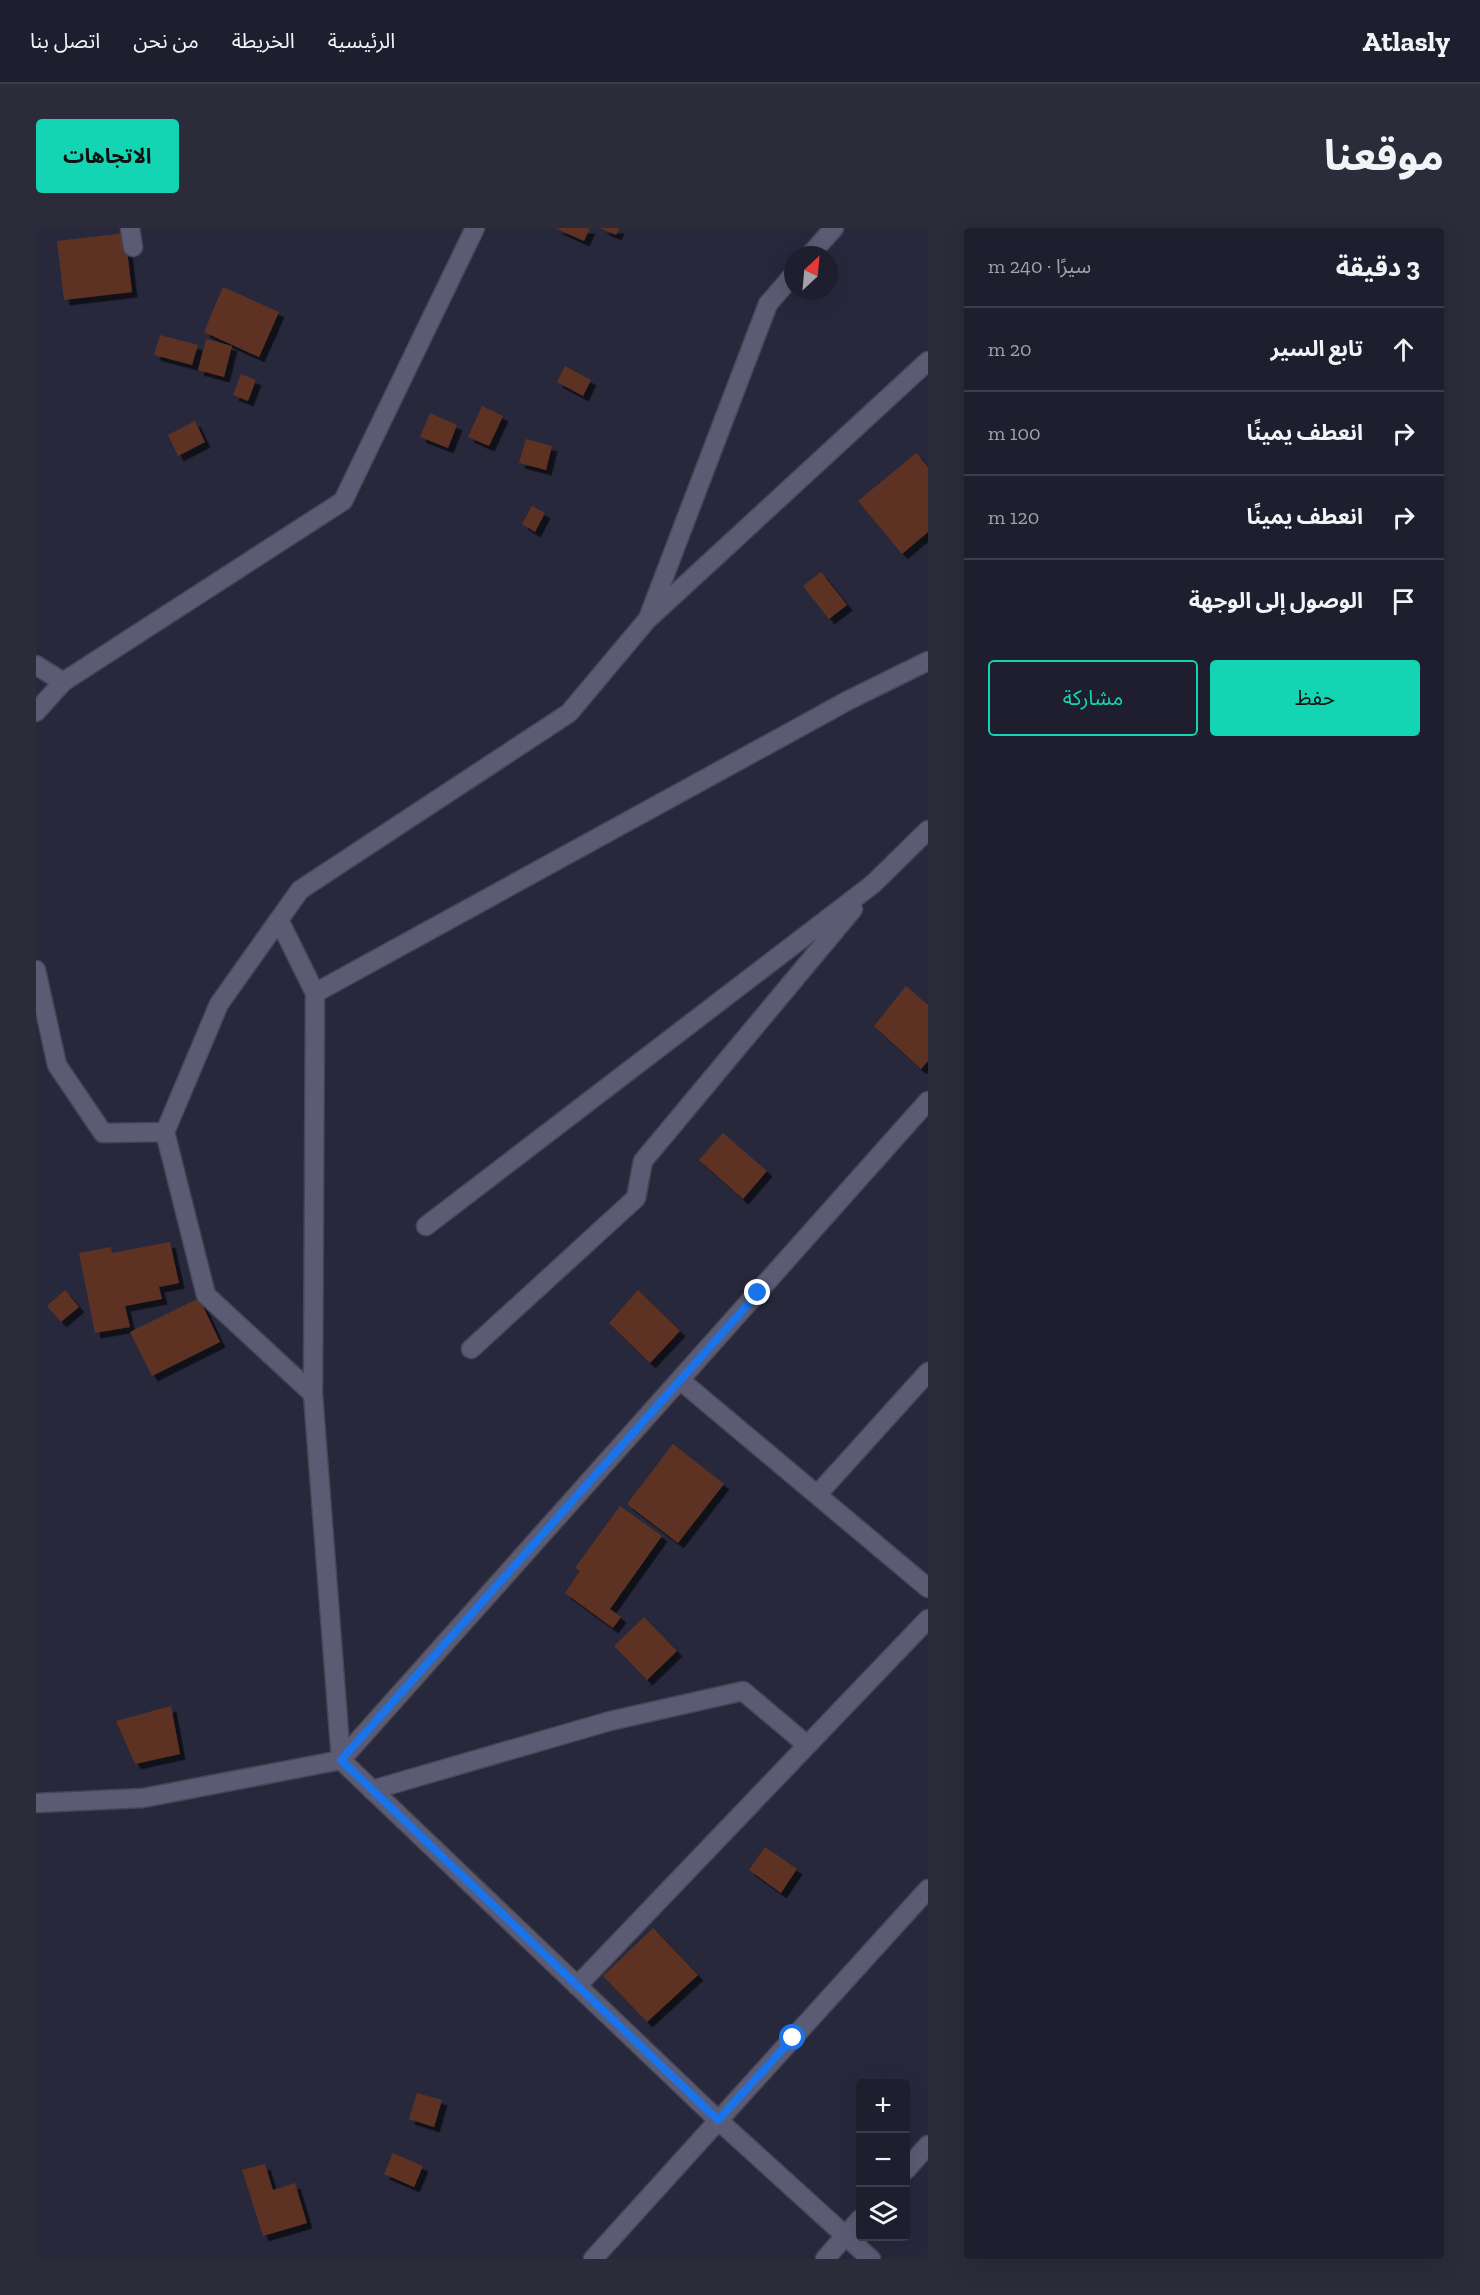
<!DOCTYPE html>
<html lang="ar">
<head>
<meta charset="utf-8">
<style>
	:root { --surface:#1e1e2e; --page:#2b2b3a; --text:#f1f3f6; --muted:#a1a2aa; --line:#3c3c4a; --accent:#14d5b3 }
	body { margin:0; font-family:"Zilla Slab","Noto Sans Arabic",serif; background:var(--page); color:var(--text); direction:rtl }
	.controls { position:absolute; right:18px; bottom:18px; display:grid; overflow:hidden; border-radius:6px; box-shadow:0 6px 24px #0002 }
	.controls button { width:54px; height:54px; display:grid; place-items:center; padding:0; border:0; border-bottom:2px solid var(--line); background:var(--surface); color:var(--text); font:30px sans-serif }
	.compass { position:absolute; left:748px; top:18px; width:54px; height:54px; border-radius:50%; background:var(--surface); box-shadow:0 6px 24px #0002; rotate:26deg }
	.stop { position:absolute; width:18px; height:18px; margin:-14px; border:4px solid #1a73e8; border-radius:50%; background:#fff }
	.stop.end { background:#1a73e8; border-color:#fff; box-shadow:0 2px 6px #0008 }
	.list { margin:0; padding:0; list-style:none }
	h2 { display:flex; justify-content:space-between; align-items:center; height:78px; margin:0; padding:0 24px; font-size:26px }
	h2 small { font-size:20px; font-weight:400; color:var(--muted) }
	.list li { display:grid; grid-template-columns:39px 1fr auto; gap:18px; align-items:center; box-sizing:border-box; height:84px; padding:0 24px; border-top:2px solid var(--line) }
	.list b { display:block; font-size:22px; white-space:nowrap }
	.list em { font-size:20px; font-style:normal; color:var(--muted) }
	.actions { display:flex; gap:12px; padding:18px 24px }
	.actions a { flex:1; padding:14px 0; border:2px solid var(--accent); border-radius:6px; text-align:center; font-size:21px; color:var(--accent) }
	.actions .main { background:var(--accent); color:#111 }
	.icon { flex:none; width:33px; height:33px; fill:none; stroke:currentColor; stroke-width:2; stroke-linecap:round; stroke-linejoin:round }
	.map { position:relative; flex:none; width:892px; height:2031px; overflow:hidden; direction:ltr; border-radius:6px }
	header { display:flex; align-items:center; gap:36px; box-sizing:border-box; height:84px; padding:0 30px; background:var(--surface); border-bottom:2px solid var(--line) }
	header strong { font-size:28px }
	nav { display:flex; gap:33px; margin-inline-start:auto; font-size:21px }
	.intro { display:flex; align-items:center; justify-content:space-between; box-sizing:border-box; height:144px; padding:0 36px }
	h1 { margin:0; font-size:42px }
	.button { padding:15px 27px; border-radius:6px; background:var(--accent); color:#111; font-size:21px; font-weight:700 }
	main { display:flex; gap:36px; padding:0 36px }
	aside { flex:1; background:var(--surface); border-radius:6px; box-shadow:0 6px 24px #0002 }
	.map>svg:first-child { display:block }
</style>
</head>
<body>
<header>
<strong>Atlasly</strong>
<nav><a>الرئيسية</a><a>الخريطة</a><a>من نحن</a><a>اتصل بنا</a></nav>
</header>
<div class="intro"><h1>موقعنا</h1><a class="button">الاتجاهات</a></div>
<main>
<aside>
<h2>3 دقيقة<small>سيرًا · 240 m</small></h2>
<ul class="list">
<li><svg class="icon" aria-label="ahead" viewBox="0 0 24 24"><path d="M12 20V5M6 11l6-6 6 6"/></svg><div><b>تابع السير</b></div><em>20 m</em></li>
<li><svg class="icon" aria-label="right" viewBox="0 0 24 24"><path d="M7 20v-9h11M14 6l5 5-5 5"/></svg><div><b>انعطف يمينًا</b></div><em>100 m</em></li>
<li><svg class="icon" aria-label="right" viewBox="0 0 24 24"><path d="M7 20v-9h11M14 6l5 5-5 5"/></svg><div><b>انعطف يمينًا</b></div><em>120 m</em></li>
<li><svg class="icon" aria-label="arrive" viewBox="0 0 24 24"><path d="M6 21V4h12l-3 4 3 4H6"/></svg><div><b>الوصول إلى الوجهة</b></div></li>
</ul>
<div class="actions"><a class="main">حفظ</a><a>مشاركة</a></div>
</aside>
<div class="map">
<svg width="892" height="2031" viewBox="0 0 892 2031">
	<defs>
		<filter id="shadow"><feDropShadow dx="5.5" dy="5.5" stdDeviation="0" flood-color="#0009"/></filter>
	</defs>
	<rect width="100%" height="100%" fill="#28283d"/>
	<path fill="#5d3224" filter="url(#shadow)" d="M519,0h35l-6,13z
		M564,0h19l-3,7z
		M89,5l7,59 -68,8 -7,-59z
		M187,59l56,25 -20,45 -55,-25z
		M124,107l38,10 -6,20 -38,-10z
		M170,111l26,7 -8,31 -26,-7z
		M529,138l26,14 -8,16 -26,-14z
		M205,146l15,6 -8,21 -15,-6z
		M446,178l21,10 -14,30 -21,-9z
		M394,185l27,12 -9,23 -28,-11z
		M159,193l10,21 -27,14 -10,-21z
		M490,211l26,7 -6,24 -27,-7z
		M880,225l12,14v65l-26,22 -44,-53z
		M496,278l13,7 -10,19 -13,-8z
		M785,344l26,33 -18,14 -26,-33z
		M870,758l22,19v56l-7,8 -47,-43z
		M687,905l44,38 -24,28 -44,-39z
		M134,1014l9,41 -20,4 3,12 -37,7 5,21 -35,6 -16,-80 32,-6 1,6z
		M29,1062l14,17 -18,15 -14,-16z
		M602,1062l42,41 -30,32 -41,-40z
		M163,1070l21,44 -68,34 -22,-44z
		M637,1216l51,40 -46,59 -51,-39z
		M584,1278l42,30 -52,73 11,8 -8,11 -48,-35 15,-22 -5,-3z
		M608,1389l33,34 -30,29 -33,-34z
		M135,1478l9,48 -45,10 -19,-43z
		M729,1619l32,22 -16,24 -32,-23z
		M617,1700l45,47 -51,47 -44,-46z
		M381,1865l25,7 -8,27 -25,-8z
		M357,1925l30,13 -9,21 -30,-13z
		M229,1936l8,26 22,-7 12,40 -44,13 -21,-66z"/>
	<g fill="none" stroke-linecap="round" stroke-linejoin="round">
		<g stroke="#464658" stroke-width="21">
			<path id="lane" d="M336,1562l238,-69 133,-30 64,54"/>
		</g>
		<g stroke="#464658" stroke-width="21">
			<path id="street" d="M94,0l3,19
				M774,27l24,-27
				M613,388l119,-312 25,-29
				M0,437l27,17
				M0,484l27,-30 280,-181 132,-273
				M243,692l36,73 -2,401 28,366 377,360 153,139
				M0,742l21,95 46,68 62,-1 54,-128 81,-114 269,-177 78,-93 281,-259
				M279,765l532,-292 81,-40
				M129,904l41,163 107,99
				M390,998l447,-342 55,-54
				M435,1121l165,-151 7,-37 210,-252
				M644,1152l248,208
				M781,1267l111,-123
				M0,1575l107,-5 198,-38 587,-659
				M541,1758l351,-367
				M870,1942l22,-25
				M557,2031l335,-370
				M789,2031l35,-40"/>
		</g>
		<use href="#lane" stroke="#5b5c74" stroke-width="18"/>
		<use href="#street" stroke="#5b5c74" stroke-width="18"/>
	</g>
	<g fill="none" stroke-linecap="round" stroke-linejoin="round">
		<path stroke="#1a73e8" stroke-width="8" d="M722,1065l-417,467 377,360 75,-82"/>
	</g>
</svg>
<div class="controls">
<button>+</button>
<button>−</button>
<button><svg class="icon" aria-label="layers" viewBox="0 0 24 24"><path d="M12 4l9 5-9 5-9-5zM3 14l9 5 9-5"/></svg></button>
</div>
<svg class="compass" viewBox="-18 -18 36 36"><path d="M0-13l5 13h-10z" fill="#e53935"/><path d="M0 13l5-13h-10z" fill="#a1a2aa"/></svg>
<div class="stop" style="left:757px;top:1810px"></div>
<div class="stop end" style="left:722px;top:1065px"></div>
</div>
</main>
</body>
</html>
